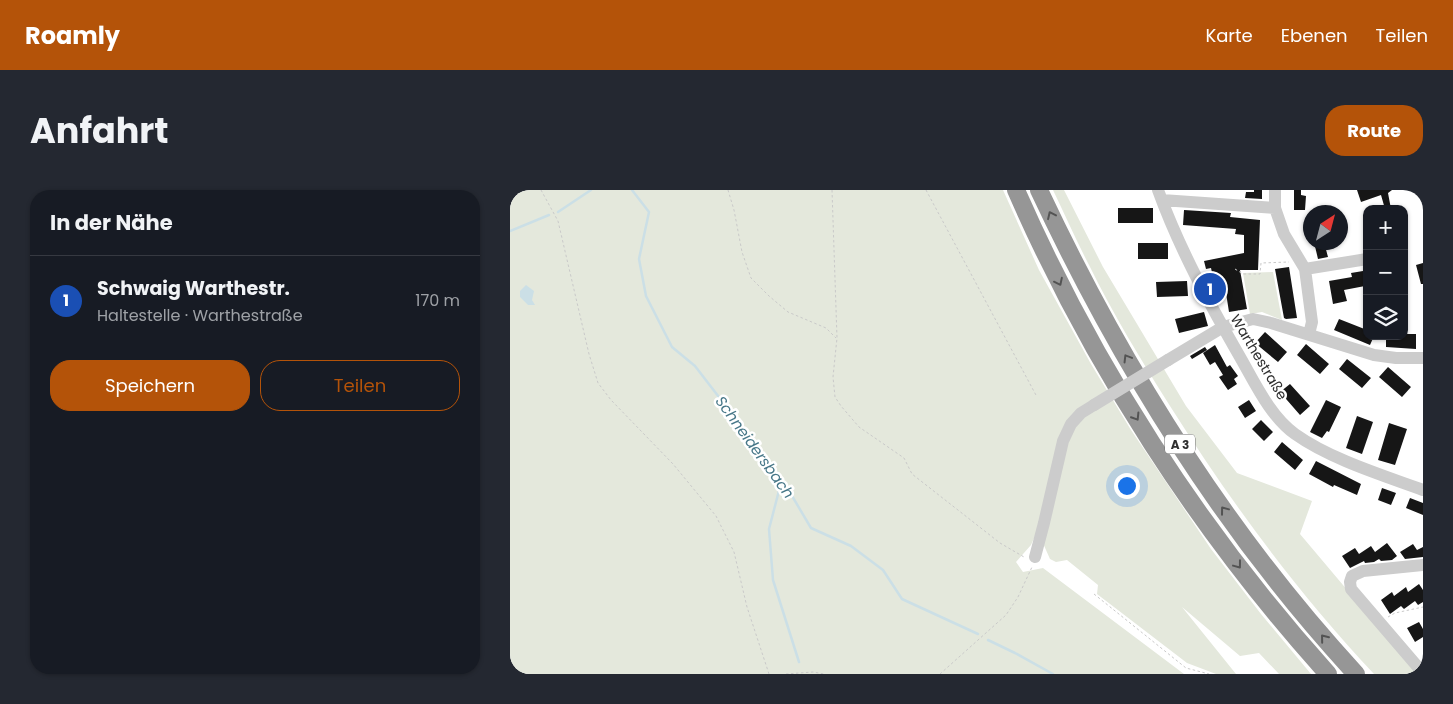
<!DOCTYPE html>
<html lang="de">
<head>
<meta charset="utf-8">
<style>
	:root { --surface:#171b24; --page:#242831; --text:#f1f3f6; --muted:#9ea1a6; --line:#363941; --accent:#b45309 }
	body { margin:0; font-family:Poppins,sans-serif; background:var(--page); color:var(--text) }
	.controls { position:absolute; right:15px; top:15px; display:grid; overflow:hidden; border-radius:10px; box-shadow:0 1px 4px #0004 }
	.controls button { width:45px; height:45px; display:grid; place-items:center; padding:0; border:0; border-bottom:1px solid var(--line); background:var(--surface); color:var(--text); font:25px sans-serif }
	.compass { position:absolute; left:793px; top:15px; width:45px; height:45px; border-radius:50%; background:var(--surface); box-shadow:0 1px 4px #0004; rotate:36deg }
	.you { position:absolute; left:616px; top:295px; width:18px; height:18px; margin:-12px; border:4px solid #fff; border-radius:50%; background:#1a73e8; box-shadow:0 0 0 8px #1a73e833 }
	.badge { display:grid; place-items:center; width:32px; height:32px; border-radius:50%; background:var(--accent); color:#fff; font-size:16px; font-weight:700 }
	.pin { position:absolute; translate:-50% -50%; border:2px solid #fff; box-shadow:0 1px 5px #0006 }
	.list { margin:0; padding:0; list-style:none }
	h2 { display:flex; justify-content:space-between; align-items:center; height:65px; margin:0; padding:0 20px; font-size:21px }
	h2 small { font-size:16px; font-weight:400; color:var(--muted) }
	.list li { display:grid; grid-template-columns:32px 1fr auto; gap:15px; align-items:center; box-sizing:border-box; height:90px; padding:0 20px; border-top:1px solid var(--line) }
	.list b { display:block; font-size:19px; white-space:nowrap }
	.list p { margin:0; font-size:16px; white-space:nowrap; color:var(--muted) }
	.list em { font-size:16px; font-style:normal; color:var(--muted) }
	.actions { display:flex; gap:10px; padding:15px 20px }
	.actions a { flex:1; padding:11px 0; border:1px solid var(--accent); border-radius:20px; text-align:center; font-size:18px; color:var(--accent) }
	.actions .main { background:var(--accent); color:#fff }
	.icon { flex:none; width:28px; height:28px; fill:none; stroke:currentColor; stroke-width:2; stroke-linecap:round; stroke-linejoin:round }
	.map { position:relative; flex:none; width:913px; height:484px; overflow:hidden; border-radius:20px }
	header { display:flex; align-items:center; gap:30px; box-sizing:border-box; height:70px; padding:0 25px; background:var(--accent); color:#fff }
	header strong { font-size:24px }
	nav { display:flex; gap:28px; margin-inline-start:auto; font-size:18px }
	.intro { display:flex; align-items:center; justify-content:space-between; box-sizing:border-box; height:120px; padding:0 30px }
	h1 { margin:0; font-size:35px }
	.button { padding:12px 22px; border-radius:20px; background:var(--accent); color:#fff; font-size:18px; font-weight:700 }
	main { display:flex; gap:30px; padding:0 30px }
	aside { flex:1; background:var(--surface); border-radius:20px; box-shadow:0 1px 4px #0004 }
	.map>svg:first-child { display:block }
</style>
</head>
<body>
<header>
<strong>Roamly</strong>
<nav><a>Karte</a><a>Ebenen</a><a>Teilen</a></nav>
</header>
<div class="intro"><h1>Anfahrt</h1><a class="button">Route</a></div>
<main>
<aside>
<h2>In der Nähe<small></small></h2>
<ul class="list">
<li><span class="badge" style="background:#1a4fb4">1</span><div><b>Schwaig Warthestr.</b><p>Haltestelle · Warthestraße</p></div><em>170 m</em></li>
</ul>
<div class="actions"><a class="main">Speichern</a><a>Teilen</a></div>
</aside>
<div class="map">
<svg width="913" height="484" viewBox="0 0 913 484">
	<rect width="100%" height="100%" fill="#fff"/>
	<path fill="#e4e8dc" d="M0,0h493l36,80 52,94 40,66 80,119 50,65 50,60h-32l-20,-21 -19,3 -58,-49 54,67h-20l-29,-11 -90,-69 1,-9 -31,-25 -11,2 -6,-3 -8,-18 -7,-5 -4,9 -15,17 7,10 20,-4 141,106h-674z
		M543,0h11l39,77 83,139 51,67 75,28 -12,33 118,140h-44c-77,-82 -144,-173 -204,-268 -29,-46 -57,-92 -81,-141 -13,-25 -24,-50 -36,-75z
		M763,82l9,48 -20,-8 -12,2 -7,-41z"/>
	<path fill="#cbdfe6" d="M16,95l8,6 -2,9 3,5h-7l-8,-8v-6z"/>
	<g fill="none" stroke-linecap="round" stroke-linejoin="round">
		<path stroke="#cbdfe6" stroke-width="2.5" d="M122,0l17,22 -10,47 7,37 26,51 23,19 87,113 29,49 40,18 32,24 19,29 76,35
			M48,22l33,-22
			M0,41l39,-16
			M272,289l-13,50 4,51 26,82
			M478,450l27,13 38,21"/>
	</g>
	<path fill="#161616" d="M744,0h8v9l-17,-1 1,-6h8z
		M784,0h7v5l5,1 -1,14h-11z
		M847,0h35l-4,3 3,16h-6l-4,-14 -20,7z
		M608,18h35v15h-35z
		M674,20l47,3 -1,4 30,3 -2,50h-18l7,39 -18,3 -3,-19 -9,2 -6,-27 -5,1 -2,-8 40,-8v-18l-9,-1 1,-5 -53,-4z
		M804,52h10l4,15 -10,2z
		M628,53h30v16h-30z
		M913,73v21h-2l-5,-19z
		M779,77l8,51 -11,1 -2,-1 -9,-49z
		M853,81l2,15 -21,4 3,11 -14,3 -4,-23 23,-4 -1,-4z
		M677,91l1,15 -31,1 -1,-15z
		M694,122l4,14 -29,7 -4,-14z
		M829,129l28,11v6h7l-4,9 -36,-15z
		M755,142l22,20 -9,10 -23,-19z
		M894,144h12v15l-30,-2v-11h18z
		M796,154l23,20 -9,10 -23,-19z
		M705,155l12,22 3,-2 8,11 -4,3 3,5 -9,6 -9,-13 4,-2 -8,-13 -5,3 -7,-12z
		M695,157l2,3 -15,9 -2,-3z
		M837,169l24,19 -9,10 -23,-19z
		M878,177l23,20 -9,10 -23,-20z
		M780,194l20,22 -10,9 -20,-23z
		M739,210l7,11 -11,7 -7,-11z
		M816,210l15,7 -12,25 -2,-1 -5,7 -12,-6z
		M847,226l16,6 -11,32 -16,-6z
		M751,230l12,12 -9,9 -12,-12z
		M879,233l18,6 -12,36 -17,-5z
		M772,252l21,18 -8,10 -21,-18z
		M806,271l45,23 -4,11 -23,-10 -1,2 -24,-13z
		M872,298l14,5 -5,12 -13,-5z
		M900,308l13,5v12l-17,-7z
		M877,353l10,13 -5,4 -11,1 -2,-2 -5,3 -9,1 -1,-2 -14,7 -8,-12 13,-8 4,6 12,-8 4,6z
		M903,354l4,6 6,-3v10l-18,2 -5,-7z
		M909,394l4,6v12l-5,3 -3,-4 -11,8 -3,-3 -11,8 -9,-14 11,-8 2,4 12,-9 2,5z
		M909,432l4,7v8l-8,5 -8,-14z"/>
	<g fill="none" stroke-linecap="round" stroke-linejoin="round">
		<path stroke="#c9c9c9" stroke-width="1" stroke-dasharray="2.5 2.5" stroke-linecap="butt" d="M31,0l17,31 31,133 9,29 13,17 62,64 43,52 18,36 13,55 22,67
			M218,0l6,20 8,42 9,26 18,18 19,16 38,16 10,10
			M322,0l5,148 -4,39 2,20 6,9 18,21 45,31 8,16 88,69 24,14
			M416,0l111,207
			M0,5l6,-5
			M725,79l8,5h17l1,-11 28,-1
			M584,404l92,74 23,6
			M878,427l7,-4 28,-6
			M276,484l27,-2 11,2
			M430,484l66,-59 12,-18 14,-30"/>
		<path stroke="#ccc" stroke-width="12" d="M648,0c21,58 51,113 82,167 15,26 30,59 55,77 35,25 87,41 128,56
			M765,0v18l9,26 21,35 7,53 -3,12
			M652,10l113,8
			M795,79l62,-10
			M658,170l55,-33 30,-8 18,4 103,32 22,3h27
			M525,367l9,-34 19,-82 8,-17 10,-11 13,-8
			M913,375l-60,6 -11,5 -2,6 1,7 72,84"/>
		<path stroke="#969696" stroke-width="18" d="M506,0c77,176 183,341 312,484
			M529,0c82,175 186,342 317,484"/>
		<path stroke="#ccc" stroke-width="12" d="M584,215l74,-45"/>
	</g>
	<defs><path id="oneway-chevron" d="M-2-3.5L2.5 0L-2 3.5" fill="none" stroke-width="1.6" stroke-linecap="round" stroke-linejoin="round" transform="scale(1.25)"/></defs>
	<g stroke="#535353">
		<use href="#oneway-chevron" transform="translate(541 25) rotate(-115)"/>
		<use href="#oneway-chevron" transform="translate(549 92) rotate(64)"/>
		<use href="#oneway-chevron" transform="translate(617 168) rotate(-121)"/>
		<use href="#oneway-chevron" transform="translate(626 227) rotate(58)"/>
		<use href="#oneway-chevron" transform="translate(714 320) rotate(-127)"/>
		<use href="#oneway-chevron" transform="translate(728 375) rotate(53)"/>
		<use href="#oneway-chevron" transform="translate(814 448) rotate(-129)"/>
	</g>
	<g text-anchor="middle" dominant-baseline="central" stroke-width="5" stroke-linejoin="round" paint-order="stroke">
		<rect fill="#fff" stroke="#6d6d6d" stroke-width="1" x="655" y="244.5" width="30" height="19" rx="4"/>
		<g font-size="12" font-weight="bold" fill="#2f2f2f">
			<text x="670" y="254">A 3</text>
		</g>
		<g font-size="14" fill="#2f2f2f" stroke="#fff">
			<text transform="translate(749 167) rotate(59)">Warthestraße</text>
		</g>
		<g font-size="15" font-style="italic" fill="#477788" stroke="#fff">
			<text transform="translate(245 257) rotate(54)">Schneidersbach</text>
		</g>
	</g>
</svg>
<div class="controls">
<button>+</button>
<button>−</button>
<button><svg class="icon" aria-label="layers" viewBox="0 0 24 24"><path d="M12 4l9 5-9 5-9-5zM3 14l9 5 9-5"/></svg></button>
</div>
<svg class="compass" viewBox="-18 -18 36 36"><path d="M0-13l5 13h-10z" fill="#e53935"/><path d="M0 13l5-13h-10z" fill="#9ea1a6"/></svg>
<div class="you"></div>
<div class="pin badge" style="left:700px;top:99px;background:#1a4fb4">1</div>
</div>
</main>
</body>
</html>
